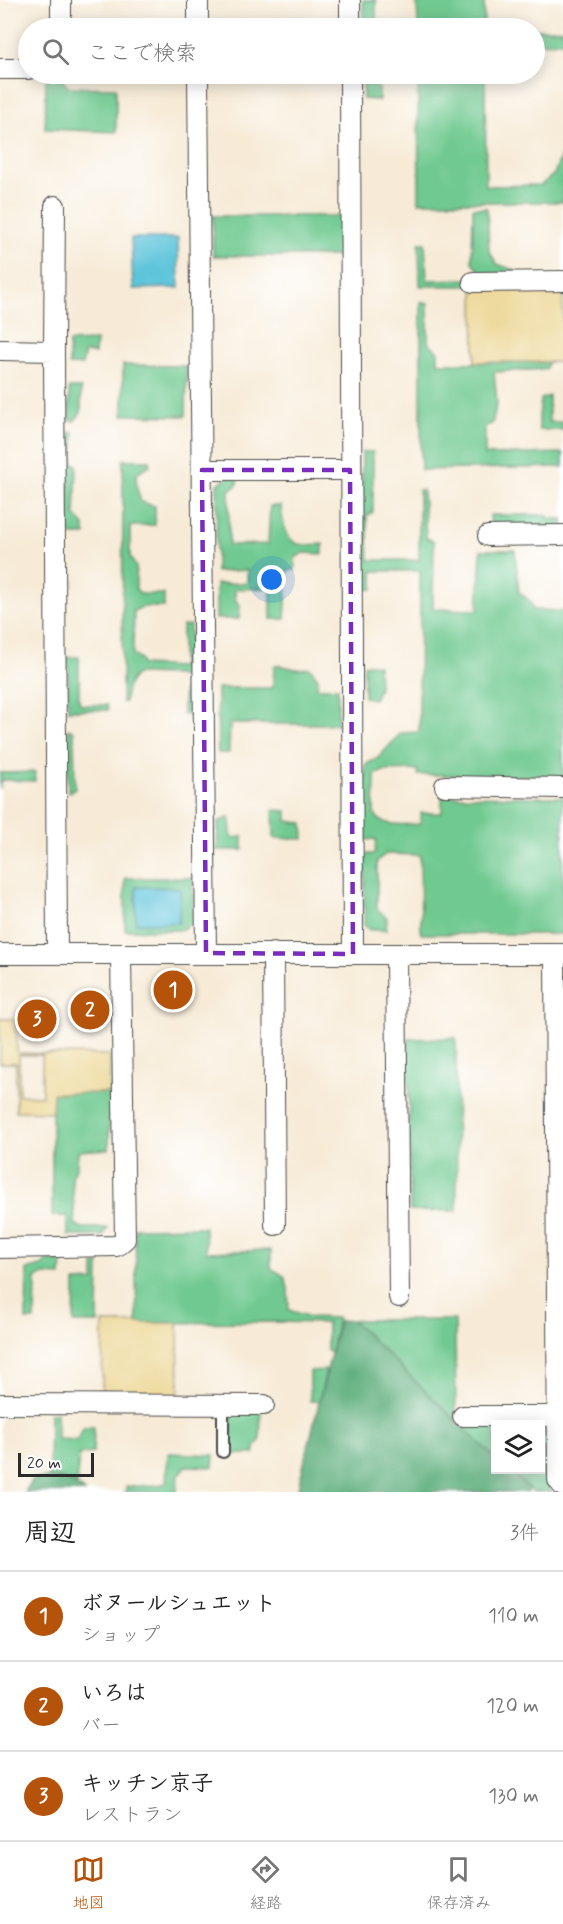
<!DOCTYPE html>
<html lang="ja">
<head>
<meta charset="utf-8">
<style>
	:root { --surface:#fff; --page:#f2f2f2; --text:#222; --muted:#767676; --line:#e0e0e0; --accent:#b45309 }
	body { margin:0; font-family:Mynerve,"Klee One",sans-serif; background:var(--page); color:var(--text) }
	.controls { position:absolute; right:18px; bottom:18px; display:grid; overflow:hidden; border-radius:0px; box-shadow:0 3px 15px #0003 }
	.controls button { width:54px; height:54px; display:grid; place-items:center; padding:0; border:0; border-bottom:2px solid var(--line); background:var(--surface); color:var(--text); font:30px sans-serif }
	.scale { position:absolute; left:18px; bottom:15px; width:76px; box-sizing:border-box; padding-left:6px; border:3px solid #2b2b2b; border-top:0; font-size:16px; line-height:21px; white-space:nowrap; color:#2b2b2b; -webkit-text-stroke:4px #fff; paint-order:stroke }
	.you { position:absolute; left:272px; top:580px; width:21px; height:21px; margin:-15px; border:4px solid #fff; border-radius:50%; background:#1a73e8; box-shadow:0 0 0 9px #1a73e833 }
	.badge { display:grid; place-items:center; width:39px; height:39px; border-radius:50%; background:var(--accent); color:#fff; font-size:20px; font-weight:700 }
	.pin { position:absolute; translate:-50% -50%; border:3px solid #fff; box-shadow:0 2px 6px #0006 }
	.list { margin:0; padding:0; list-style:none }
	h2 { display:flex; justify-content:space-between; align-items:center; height:78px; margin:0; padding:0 24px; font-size:26px }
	h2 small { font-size:20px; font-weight:400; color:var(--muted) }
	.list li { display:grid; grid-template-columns:39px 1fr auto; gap:18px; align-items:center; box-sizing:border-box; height:90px; padding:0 24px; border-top:2px solid var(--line) }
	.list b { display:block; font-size:22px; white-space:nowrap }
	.list p { margin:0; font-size:20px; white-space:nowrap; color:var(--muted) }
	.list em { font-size:20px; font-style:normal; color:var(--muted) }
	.icon { flex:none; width:33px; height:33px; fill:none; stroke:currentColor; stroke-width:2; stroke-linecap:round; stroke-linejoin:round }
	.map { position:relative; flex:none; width:563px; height:1492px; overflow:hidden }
	.search { position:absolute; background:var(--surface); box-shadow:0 3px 15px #0003; left:18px; right:18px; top:18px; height:66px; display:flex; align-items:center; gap:15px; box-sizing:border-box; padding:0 21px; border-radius:33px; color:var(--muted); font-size:22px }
	.sheet { height:348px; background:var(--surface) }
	nav { display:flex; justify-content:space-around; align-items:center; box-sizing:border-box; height:84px; border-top:2px solid var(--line); background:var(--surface); font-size:16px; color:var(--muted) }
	nav a { display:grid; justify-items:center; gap:3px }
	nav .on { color:var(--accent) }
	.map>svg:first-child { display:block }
</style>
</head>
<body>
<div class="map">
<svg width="563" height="1492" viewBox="0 0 563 1492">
	<rect width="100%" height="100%" fill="#fff"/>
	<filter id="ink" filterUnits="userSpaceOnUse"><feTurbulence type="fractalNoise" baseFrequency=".0167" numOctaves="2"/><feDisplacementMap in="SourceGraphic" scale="12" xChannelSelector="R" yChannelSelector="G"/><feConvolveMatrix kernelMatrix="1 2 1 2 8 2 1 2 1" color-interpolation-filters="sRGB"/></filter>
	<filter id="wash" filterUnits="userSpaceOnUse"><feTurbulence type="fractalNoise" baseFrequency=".008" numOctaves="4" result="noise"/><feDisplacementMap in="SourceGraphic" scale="24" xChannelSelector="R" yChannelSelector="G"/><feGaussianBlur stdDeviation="1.35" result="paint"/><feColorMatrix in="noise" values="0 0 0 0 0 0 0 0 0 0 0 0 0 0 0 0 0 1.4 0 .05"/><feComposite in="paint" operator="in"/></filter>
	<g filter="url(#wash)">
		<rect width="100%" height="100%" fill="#f7ebd7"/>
		<path fill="#6fc990" stroke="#4d7a5e" stroke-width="1.5" d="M363,0h13v19l6,9h-19z
			M417,0h67v28h-66z
			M535,29h28v13l-28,1z
			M363,74h6v10l10,4v12l-16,-1z
			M418,74h67l1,112 55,-1 13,-11 9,-23v51h-144z
			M46,77h14l8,10 48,1v44l-71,-3z
			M473,208h14l2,43 8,13 18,6v5l-33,-2 -10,-11z
			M213,216h129v40h-129z
			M419,243h6l2,37 41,-1 -1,7h-47z
			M421,302l7,1v40l10,8v12l111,-1 -4,7 -51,3 3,30 -5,22 -7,2v29l78,-2v14l-142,3z
			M96,341l-1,13 -10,-2 -3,13h-13v-23z
			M123,365l64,1 -1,50 -63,-1z
			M69,388h12v25l-7,8 -5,-1z
			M549,396v26h14v8h-24v-16l2,-15z
			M74,432l-1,31 4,2 -2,50 9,11 2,9h-18l1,-102z
			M362,452h11v60l-6,4 2,44h50v-70h4l3,48 8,3 -1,68 45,1 3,-60h34l4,42 11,9 4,9 29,1v166l-145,-2v-5l-35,1 -8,4 -1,39c9,14 31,10 46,10l1,-11h21v-17l121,1v137h-142l-1,-79 -34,-1 -9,7v48l10,9 -1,12h-16l-6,-4 1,-72h10l1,-15 -11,1v-75l13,-7 23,-25 18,-1 1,-161h-47v18l-10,1z
			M123,460h27v5l-9,5 -5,6 1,13 4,13 14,4v19l-25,1v31l6,10v22l5,5h23v13h-22l-8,4 -1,44 7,4 2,6 38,2 2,-3v-38l8,-1v90l-7,-1 1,-37 -7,-2 -41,-1c-8,8 -10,16 -11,28h-3z
			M238,476l-1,9 -8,5v55l39,-1 2,-38h11c1,12 4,34 17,38 7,2 17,0 25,0v10l-20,-1 -8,5v12h-7l-3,49h-14v-31l-36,1v10l5,6 -1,14h-23v-35l31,-1v-13l-31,2 1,-87 11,-8z
			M490,515h57l3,4h13v7l-72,1z
			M68,657h11v44l3,4h25l1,5h-40z
			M370,664l8,1 1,23 -5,11 -10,-2v-32z
			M279,665l17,4 14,-1 8,10 -1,10h21v36h-108l-1,29h-11l-1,-65h56l1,-22z
			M68,729l6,2 1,58 -7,3z
			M35,772v9l-32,-1 -3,3v6v-16z
			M273,810l14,1v10l16,2 1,16 -30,-1z
			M230,817l1,18 4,3 8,-2v14h-26l1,-28z
			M125,878h68v44l-12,8h-56z
			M456,1038l1,173h-47l-2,-172z
			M52,1093h58l-1,56 -31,2 -1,15 -5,11 3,47 7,4h26l-5,8h-35l-1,-20h-15z
			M205,1227l1,25 65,-2v18l13,8 4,12 1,22 21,7 28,1 -7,34 -4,-1v-28l-55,-1 -135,1 -2,-95z
			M45,1261h17l-1,15 -19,-1 -6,4 -1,41h-9l1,-50 17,-5z
			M94,1264h5l-1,59h-24l1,-41 19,-1z
			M352,1320h103l1,101z
			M326,1370l-7,31h-9v-30z
			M231,1411l30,1 -1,29 -4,4 -2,9h-24z
			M57,1412v27l20,1 7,-13h10l-1,26 -14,2 -2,30 -15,-6 -13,-2 1,-64z
			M495,1426v32l-33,-31z
			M541,1427l7,6v52l4,7h-19l-24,-22h31z
			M168,1453l46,2 -1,12 -27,-1 -8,11 -1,15h-52l1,-5 32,-2 8,-2z"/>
		<path fill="#5bad7a" stroke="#436c52" stroke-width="1.5" d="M352,1320l143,138 1,12h13l21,19 -3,3h-230l42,-171z
			M49,1477c14,2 25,5 36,15h-60l8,-13z"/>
		<path fill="#eeda9e" stroke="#8c8264" stroke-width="1.5" fill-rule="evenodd" d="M474,289h89v73h-88z
			M0,1019h16l1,34 93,2v38h-57l-1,19 -36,-1v-48h-16zM19,1055h23v41l-23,-1z
			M103,1323h75l1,72 -77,1z"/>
		<path fill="#5dc4da" stroke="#447882" stroke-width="1.5" d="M131,238h47l1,50 -46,1z
			M136,887l44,1 -1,35h-43z"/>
	</g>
	<g filter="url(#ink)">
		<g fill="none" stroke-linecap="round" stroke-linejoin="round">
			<g stroke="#4a4845" stroke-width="14">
				<path id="service" d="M223,1452v-47"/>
			</g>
			<g stroke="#4a4845" stroke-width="22">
				<path id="minor" d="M61,0v28
					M198,0v28
					M350,28v-28
					M0,69h28
					M198,74l8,879
					M350,74l3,880
					M473,282l90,-1
					M0,350l54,1 3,603
					M54,351l1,-145
					M202,470h148
					M488,536l75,-1
					M445,786l118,2
					M273,953l2,272
					M0,954h563
					M396,954l3,343
					M555,954l3,526 5,6
					M0,1248l117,-2 8,-7 -4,-285
					M0,1404l264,1
					M463,1416h94"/>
			</g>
			<use href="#service" stroke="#fff" stroke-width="10"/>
			<use href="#minor" stroke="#fff" stroke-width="20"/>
		</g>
	</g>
	<path fill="none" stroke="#7b2cbf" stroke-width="4.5" stroke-dasharray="12 8" stroke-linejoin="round" d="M202,470h148l3,484 -147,-1z"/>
</svg>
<div class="controls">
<button><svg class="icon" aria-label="layers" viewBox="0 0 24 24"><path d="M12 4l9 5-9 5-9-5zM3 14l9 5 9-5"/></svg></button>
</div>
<div class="scale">20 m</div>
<div class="you"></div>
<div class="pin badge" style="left:173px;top:990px">1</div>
<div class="pin badge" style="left:90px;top:1010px">2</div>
<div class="pin badge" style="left:37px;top:1019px">3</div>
<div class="search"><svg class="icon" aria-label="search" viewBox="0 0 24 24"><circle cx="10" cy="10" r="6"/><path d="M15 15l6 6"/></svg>ここで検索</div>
</div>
<section class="sheet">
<h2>周辺<small>3件</small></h2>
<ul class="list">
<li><span class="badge">1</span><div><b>ボヌールシュエット</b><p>ショップ</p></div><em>110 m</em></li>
<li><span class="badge">2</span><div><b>いろは</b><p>バー</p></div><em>120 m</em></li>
<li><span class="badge">3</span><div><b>キッチン京子</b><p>レストラン</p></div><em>130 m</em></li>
</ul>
</section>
<nav>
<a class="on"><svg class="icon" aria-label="map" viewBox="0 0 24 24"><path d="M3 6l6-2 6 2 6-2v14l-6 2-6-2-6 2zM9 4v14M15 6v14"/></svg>地図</a>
<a><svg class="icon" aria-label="directions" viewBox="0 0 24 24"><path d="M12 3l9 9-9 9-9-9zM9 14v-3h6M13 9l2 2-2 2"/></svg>経路</a>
<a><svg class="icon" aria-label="saved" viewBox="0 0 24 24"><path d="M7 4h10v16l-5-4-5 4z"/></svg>保存済み</a>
</nav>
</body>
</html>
